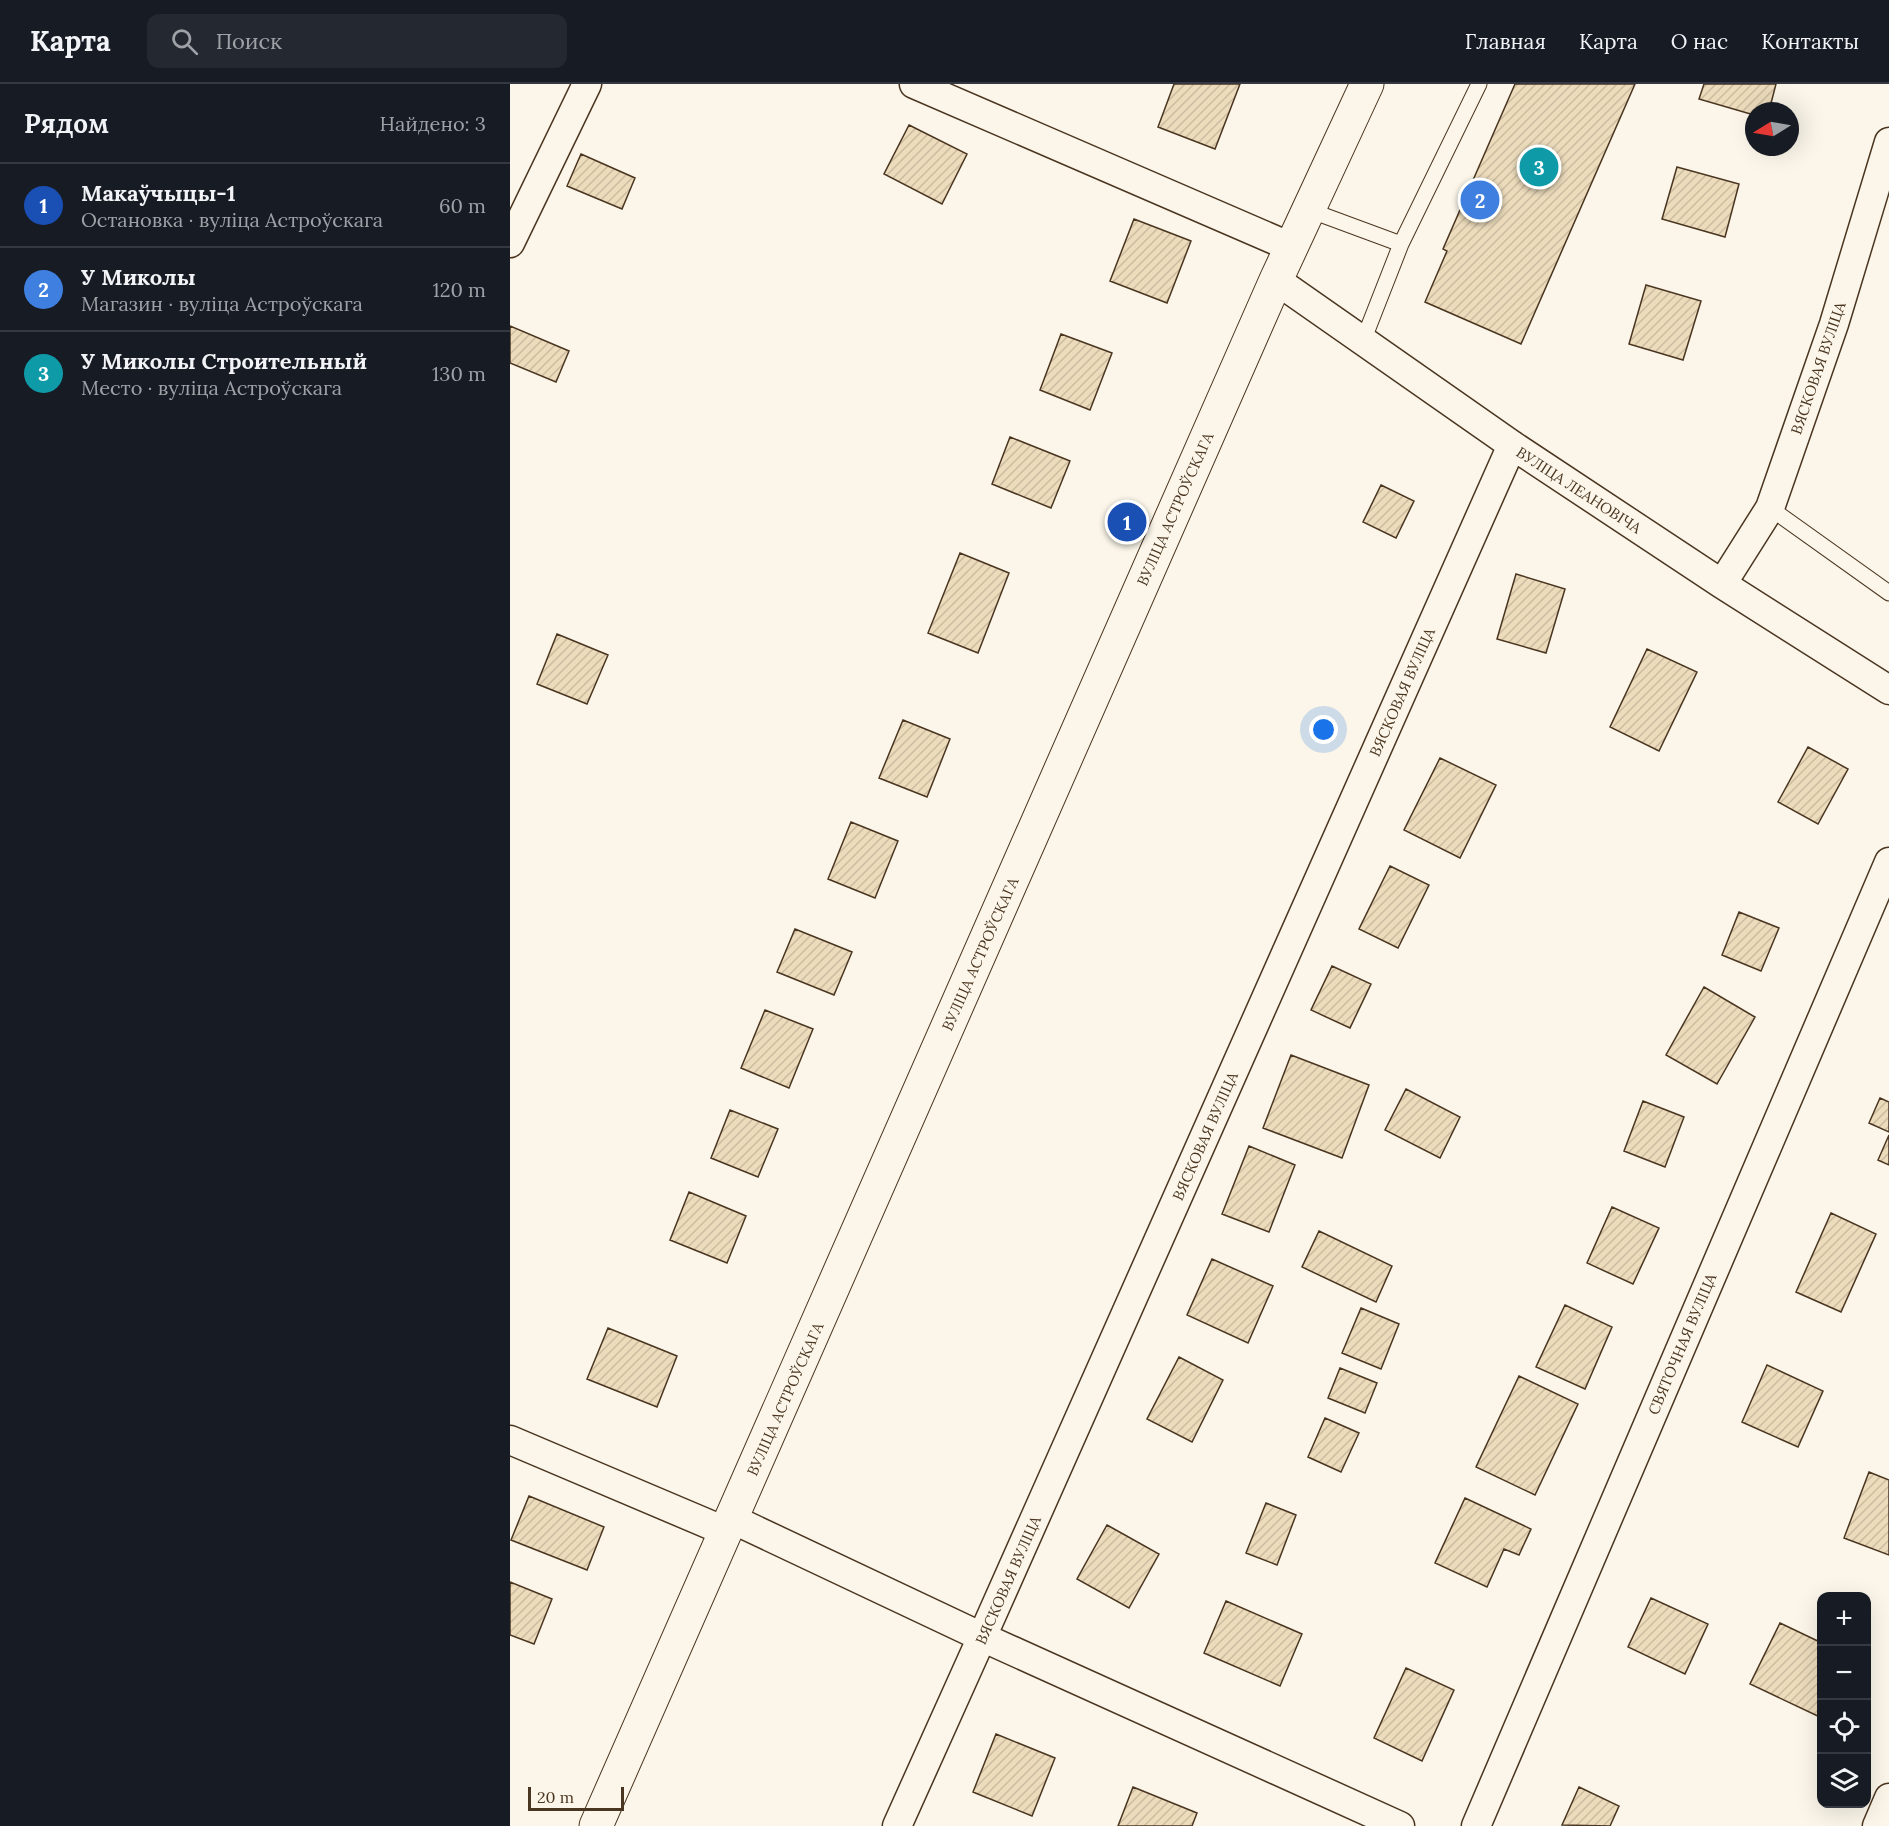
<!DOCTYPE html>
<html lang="ru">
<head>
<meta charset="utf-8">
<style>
	:root { --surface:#171b24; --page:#242831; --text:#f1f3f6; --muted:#9ea1a6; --line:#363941; --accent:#8c9099 }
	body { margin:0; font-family:Lora,serif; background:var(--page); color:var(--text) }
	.controls { position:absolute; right:18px; bottom:18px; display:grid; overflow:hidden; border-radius:12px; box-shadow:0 6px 24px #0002 }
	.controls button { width:54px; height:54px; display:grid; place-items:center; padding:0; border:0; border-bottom:2px solid var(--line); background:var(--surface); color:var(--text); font:30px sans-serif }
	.compass { position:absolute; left:1235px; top:18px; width:54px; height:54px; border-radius:50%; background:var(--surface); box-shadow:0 6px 24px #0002; rotate:259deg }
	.scale { position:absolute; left:18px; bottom:15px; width:96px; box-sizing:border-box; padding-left:6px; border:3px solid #4a3520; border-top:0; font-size:16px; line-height:21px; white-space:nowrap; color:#4a3520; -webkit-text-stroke:4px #fbf6e9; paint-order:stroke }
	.you { position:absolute; left:814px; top:646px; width:21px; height:21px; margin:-15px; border:4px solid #fff; border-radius:50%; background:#1a73e8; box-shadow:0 0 0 9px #1a73e833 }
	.badge { display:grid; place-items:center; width:39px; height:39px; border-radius:50%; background:var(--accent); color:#fff; font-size:20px; font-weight:700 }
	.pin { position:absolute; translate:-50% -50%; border:3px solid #fff; box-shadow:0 2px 6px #0006 }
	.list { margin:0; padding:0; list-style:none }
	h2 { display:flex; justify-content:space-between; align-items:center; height:78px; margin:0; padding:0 24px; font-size:26px }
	h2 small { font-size:20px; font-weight:400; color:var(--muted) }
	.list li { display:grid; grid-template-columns:39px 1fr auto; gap:18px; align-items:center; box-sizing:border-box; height:84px; padding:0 24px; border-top:2px solid var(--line) }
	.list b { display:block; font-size:22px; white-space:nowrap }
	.list p { margin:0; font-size:20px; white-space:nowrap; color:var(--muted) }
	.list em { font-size:20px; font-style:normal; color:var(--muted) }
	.icon { flex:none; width:33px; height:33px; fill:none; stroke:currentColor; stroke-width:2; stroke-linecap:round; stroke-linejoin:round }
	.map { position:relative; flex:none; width:1379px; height:1742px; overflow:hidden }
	header { display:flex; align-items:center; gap:36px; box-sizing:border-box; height:84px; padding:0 30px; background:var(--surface); border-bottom:2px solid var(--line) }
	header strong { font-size:28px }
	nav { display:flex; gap:33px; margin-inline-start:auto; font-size:21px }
	.search { width:420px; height:54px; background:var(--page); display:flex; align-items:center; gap:15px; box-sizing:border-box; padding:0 21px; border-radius:12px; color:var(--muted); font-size:22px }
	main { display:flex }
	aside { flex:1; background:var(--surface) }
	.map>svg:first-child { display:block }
</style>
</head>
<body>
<header>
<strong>Карта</strong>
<div class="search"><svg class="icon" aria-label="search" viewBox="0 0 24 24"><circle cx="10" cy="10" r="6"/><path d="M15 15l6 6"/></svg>Поиск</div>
<nav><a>Главная</a><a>Карта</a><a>О нас</a><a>Контакты</a></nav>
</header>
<main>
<aside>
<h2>Рядом<small>Найдено: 3</small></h2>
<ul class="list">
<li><span class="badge" style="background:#1a4fb4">1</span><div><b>Макаўчыцы-1</b><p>Остановка · вуліца Астроўскага</p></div><em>60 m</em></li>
<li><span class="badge" style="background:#3f7fe0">2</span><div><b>У Миколы</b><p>Магазин · вуліца Астроўскага</p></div><em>120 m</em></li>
<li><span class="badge" style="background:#0f9aa8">3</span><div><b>У Миколы Строительный</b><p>Место · вуліца Астроўскага</p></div><em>130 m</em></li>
</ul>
</aside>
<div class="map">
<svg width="1379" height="1742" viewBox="0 0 1379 1742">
	<defs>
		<pattern id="building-hatch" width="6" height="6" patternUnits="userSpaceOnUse" patternTransform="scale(1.5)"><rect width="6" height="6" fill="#ecdcbc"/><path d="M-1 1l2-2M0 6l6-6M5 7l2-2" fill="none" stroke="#ccbda1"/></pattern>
	</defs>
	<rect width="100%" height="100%" fill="#fbf6e9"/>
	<path fill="url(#building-hatch)" stroke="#4a3520" stroke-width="1.5" d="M664,0h66l-25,65 -57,-22z
		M1005,0h120l-114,260 -96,-42 22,-51 -4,-2z
		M1194,0h72l-7,27h-15v4l-55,-16z
		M399,41l58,29 -25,50 -58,-30z
		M71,70l54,24 -13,31 -55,-23z
		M1167,83l62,17 -14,53 -63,-18z
		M624,135l57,22 -24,62 -57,-22z
		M1136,201l55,16 -18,59 -54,-16z
		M0,242l59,25 -13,31 -46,-19z
		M551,250l51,19 -22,57 -50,-20z
		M500,353l60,24 -19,47 -59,-24z
		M871,401l33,16 -18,37 -33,-16z
		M450,469l49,20 -31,80 -50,-20z
		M1006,490l49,15 -19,64 -49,-14z
		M47,550l51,21 -21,49 -50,-20z
		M1137,565l50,23 -38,79 -49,-24z
		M393,636l47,19 -23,58 -48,-19z
		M1298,663l40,22 -30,55 -40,-22z
		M930,674l56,27 -36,73 -56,-28z
		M341,738l47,19 -23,57 -47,-19z
		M880,782l39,19 -31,63 -39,-19z
		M1229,828l40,16 -18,43 -39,-16z
		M285,845l57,23 -18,43 -57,-23z
		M822,882l39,18 -21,44 -39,-18z
		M1194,903l51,30 -38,67 -51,-29z
		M255,926l48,19 -24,59 -48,-20z
		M781,971l78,30 -27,73 -79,-30z
		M896,1005l54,28 -20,41 -55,-28z
		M1370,1014l9,4v30l-20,-9z
		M1133,1017l41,16 -19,50 -41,-16z
		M220,1026l48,19 -20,48 -47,-19z
		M1379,1051v30l-11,-5z
		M739,1062l46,19 -26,67 -47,-18z
		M179,1108l57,24 -19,47 -57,-23z
		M1102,1123l47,21 -26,56 -46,-21z
		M1321,1129l45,21 -35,78 -45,-20z
		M809,1147l73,35 -16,36 -74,-35z
		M702,1175l61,27 -25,57 -61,-28z
		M1055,1221l47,22 -27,62 -49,-22z
		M851,1224l38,16 -18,45 -39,-16z
		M98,1244l69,28 -20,51 -70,-28z
		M669,1273l44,23 -31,62 -45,-23z
		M1257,1281l56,26 -25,56 -56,-25z
		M830,1284l37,15 -12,30 -37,-15z
		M1009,1292l59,28 -43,91 -59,-28z
		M815,1334l34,15 -18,39 -33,-15z
		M1359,1388l20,8v75l-45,-17z
		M19,1412l75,31 -17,43 -76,-30z
		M955,1414l66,31 -12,26 -15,-6 -17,38 -52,-24z
		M756,1419l30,12 -19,50 -31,-12z
		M597,1441l52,29 -30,54 -52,-29z
		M0,1498l42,17 -18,45 -24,-9z
		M1141,1514l57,26 -23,50 -57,-27z
		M716,1517l76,33 -22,52 -76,-33z
		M1270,1539l42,20v75l-72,-34z
		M896,1584l48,22 -32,71 -48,-23z
		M486,1650l59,24 -23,58 -59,-24z
		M623,1703l64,26 -5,13h-74z
		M1069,1703l40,19 -9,20 -48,-1z"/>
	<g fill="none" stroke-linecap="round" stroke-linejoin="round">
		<g stroke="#4a3520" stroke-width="17">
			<path id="lane" d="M799,126l92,34 78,-160
				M853,257l38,-97
				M1260,424l119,85"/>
		</g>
		<g stroke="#4a3520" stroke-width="31">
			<path id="street" d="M404,0l377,163
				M0,159l77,-159
				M766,196l236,165 210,139 167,106
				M1212,500l48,-76 64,-184 55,-182
				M0,1356l217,92
				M222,1435l250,118 418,189
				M387,1742l85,-189 530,-1192
				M966,1742l413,-964
				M1367,1742l12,-28"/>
		</g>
		<g stroke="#4a3520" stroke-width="35">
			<path id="secondary" d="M86,1742l680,-1546 91,-196"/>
		</g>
		<use href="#lane" stroke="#fbf6e9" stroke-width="15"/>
		<use href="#street" stroke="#fbf6e9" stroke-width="28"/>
		<use href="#secondary" stroke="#fbf6e9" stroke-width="33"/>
	</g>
	<g text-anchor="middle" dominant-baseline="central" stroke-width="4.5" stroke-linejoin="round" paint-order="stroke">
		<g font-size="15" fill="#4a3520" stroke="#fbf6e9">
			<text transform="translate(1308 284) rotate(-71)">ВЯСКОВАЯ ВУЛІЦА</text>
			<text transform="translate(1069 406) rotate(33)">ВУЛІЦА ЛЕАНОВІЧА</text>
			<text transform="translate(665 425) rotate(-66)">ВУЛІЦА АСТРОЎСКАГА</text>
			<text transform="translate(892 608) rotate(-66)">ВЯСКОВАЯ ВУЛІЦА</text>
			<text transform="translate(470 870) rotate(-66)">ВУЛІЦА АСТРОЎСКАГА</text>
			<text transform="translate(695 1052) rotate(-66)">ВЯСКОВАЯ ВУЛІЦА</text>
			<text transform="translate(1172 1260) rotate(-67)">СВЯТОЧНАЯ ВУЛІЦА</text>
			<text transform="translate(275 1315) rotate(-66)">ВУЛІЦА АСТРОЎСКАГА</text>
			<text transform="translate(498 1496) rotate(-66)">ВЯСКОВАЯ ВУЛІЦА</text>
		</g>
	</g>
</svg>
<div class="controls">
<button>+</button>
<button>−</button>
<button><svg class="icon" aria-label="locate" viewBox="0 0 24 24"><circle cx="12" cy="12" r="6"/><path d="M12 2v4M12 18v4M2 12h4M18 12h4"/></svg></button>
<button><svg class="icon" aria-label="layers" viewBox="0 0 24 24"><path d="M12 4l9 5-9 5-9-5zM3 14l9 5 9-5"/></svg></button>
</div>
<svg class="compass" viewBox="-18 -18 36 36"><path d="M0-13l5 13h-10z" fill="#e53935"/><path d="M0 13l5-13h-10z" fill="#9ea1a6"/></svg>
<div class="scale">20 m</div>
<div class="you"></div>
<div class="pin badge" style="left:617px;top:438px;background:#1a4fb4">1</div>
<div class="pin badge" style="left:970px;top:116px;background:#3f7fe0">2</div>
<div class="pin badge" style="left:1029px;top:83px;background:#0f9aa8">3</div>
</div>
</main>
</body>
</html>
